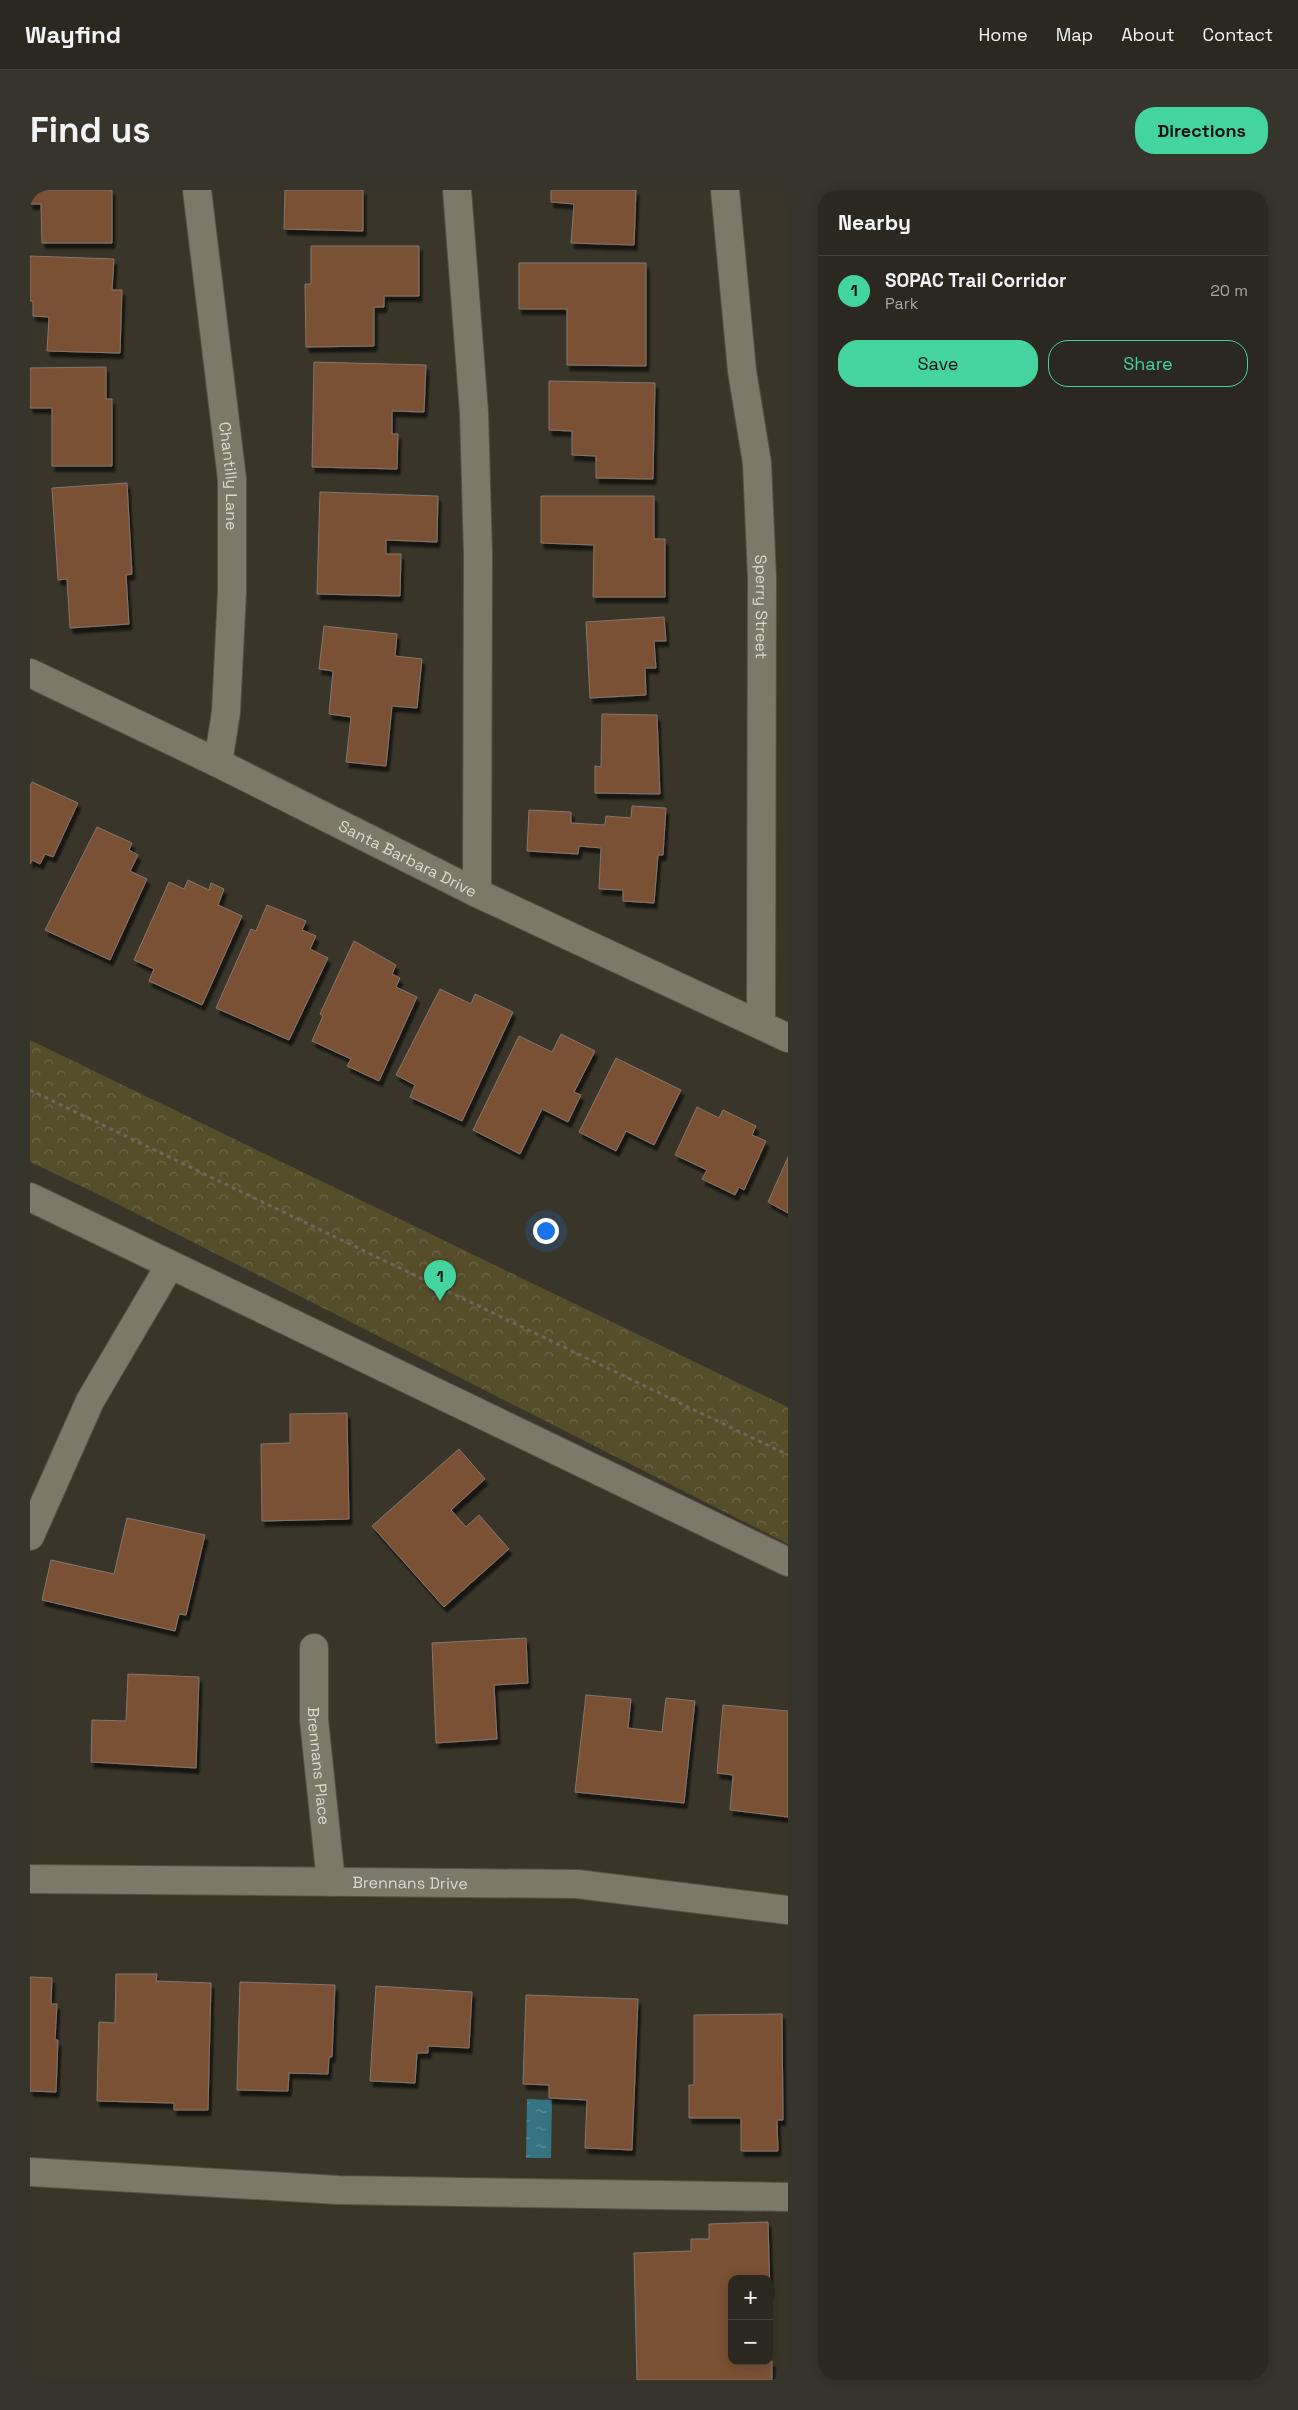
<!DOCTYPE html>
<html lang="en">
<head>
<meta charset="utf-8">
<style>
	:root { --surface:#2b281f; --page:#37342c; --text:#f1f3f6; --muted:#a6a6a4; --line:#47443d; --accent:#44d49f }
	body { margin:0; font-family:"Space Grotesk",sans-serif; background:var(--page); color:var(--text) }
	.controls { position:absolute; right:15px; bottom:15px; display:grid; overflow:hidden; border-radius:10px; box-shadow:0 2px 12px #0003 }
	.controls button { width:45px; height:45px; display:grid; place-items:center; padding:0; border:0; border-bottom:1px solid var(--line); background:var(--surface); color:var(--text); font:25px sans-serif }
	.you { position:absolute; left:515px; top:1040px; width:18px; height:18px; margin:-12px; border:4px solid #fff; border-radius:50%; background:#1a73e8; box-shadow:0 0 0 8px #1a73e833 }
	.badge { display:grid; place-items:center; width:32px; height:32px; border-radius:50%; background:var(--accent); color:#111; font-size:16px; font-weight:700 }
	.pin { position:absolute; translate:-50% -41px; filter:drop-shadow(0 1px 2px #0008) }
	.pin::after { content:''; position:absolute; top:26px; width:18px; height:15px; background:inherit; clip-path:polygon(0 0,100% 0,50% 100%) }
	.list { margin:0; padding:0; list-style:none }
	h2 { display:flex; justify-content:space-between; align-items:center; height:65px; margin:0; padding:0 20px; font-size:21px }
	h2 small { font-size:16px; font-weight:400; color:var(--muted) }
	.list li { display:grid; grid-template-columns:32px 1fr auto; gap:15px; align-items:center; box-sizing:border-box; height:70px; padding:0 20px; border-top:1px solid var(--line) }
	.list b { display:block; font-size:19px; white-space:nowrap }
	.list p { margin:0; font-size:16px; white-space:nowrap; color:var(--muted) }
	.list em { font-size:16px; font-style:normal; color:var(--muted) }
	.actions { display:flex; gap:10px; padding:15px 20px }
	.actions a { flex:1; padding:11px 0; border:1px solid var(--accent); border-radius:20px; text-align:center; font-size:18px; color:var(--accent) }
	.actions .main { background:var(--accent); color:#111 }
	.map { position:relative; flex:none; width:758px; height:2190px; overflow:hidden; border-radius:20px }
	header { display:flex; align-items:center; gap:30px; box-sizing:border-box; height:70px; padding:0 25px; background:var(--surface); border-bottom:1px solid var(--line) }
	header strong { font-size:24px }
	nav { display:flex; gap:28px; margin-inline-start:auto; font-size:18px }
	.intro { display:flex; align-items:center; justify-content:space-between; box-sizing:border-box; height:120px; padding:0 30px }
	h1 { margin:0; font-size:35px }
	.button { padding:12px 22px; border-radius:20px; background:var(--accent); color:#111; font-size:18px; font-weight:700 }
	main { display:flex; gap:30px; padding:0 30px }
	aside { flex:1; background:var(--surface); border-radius:20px; box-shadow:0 2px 12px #0003 }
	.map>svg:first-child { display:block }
</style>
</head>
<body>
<header>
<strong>Wayfind</strong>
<nav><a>Home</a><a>Map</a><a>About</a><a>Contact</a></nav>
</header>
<div class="intro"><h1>Find us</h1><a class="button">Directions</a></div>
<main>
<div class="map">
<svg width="758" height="2190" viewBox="0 0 758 2190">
	<defs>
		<pattern id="park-crowns" width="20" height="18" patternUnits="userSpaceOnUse" patternTransform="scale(1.25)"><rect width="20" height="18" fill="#564d2a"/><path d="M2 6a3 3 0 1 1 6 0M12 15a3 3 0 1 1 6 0" fill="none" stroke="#6e6648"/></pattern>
		<pattern id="water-ripples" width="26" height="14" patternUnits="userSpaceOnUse" patternTransform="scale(1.25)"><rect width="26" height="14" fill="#357383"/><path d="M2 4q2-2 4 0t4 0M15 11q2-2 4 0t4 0" fill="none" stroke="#5b8d99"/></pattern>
		<filter id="shadow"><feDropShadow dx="3" dy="5.5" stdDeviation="1" flood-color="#0009"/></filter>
	</defs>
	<rect width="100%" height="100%" fill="#393629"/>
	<path fill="url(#park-crowns)" d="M0,850l758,367v137l-686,-348 -72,-34z"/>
	<path fill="url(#water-ripples)" d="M497,1909l25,1 -1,58h-25z"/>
	<path fill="#7a5136" stroke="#84766d" filter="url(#shadow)" d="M0,0h82v53h-70l-1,-39h-11z
		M255,0h78v41l-79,-2z
		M521,0h85l-2,55 -63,-2 3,-39 -23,-2z
		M281,56h108v50h-35v11h-10v39l-68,1 -1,-63h6z
		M0,66l84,3 -2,31h10l-2,63 -73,-2 2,-34 -16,-1v-15h-3z
		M489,73h127v103l-79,-1v-56h-48z
		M284,172l112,3 -2,47 -32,-1v23h6l-1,35 -85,-2z
		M76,177v32h6v67h-60v-58h-22v-40z
		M519,191l106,2 -2,96 -57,-1v-22l-24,-1v-24l-23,-1z
		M97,293l5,91 -6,1 3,49 -59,4 -3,-49 -9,1 -6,-92z
		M290,302l118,4 -1,46 -51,-2v14h15l-1,42 -83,-2z
		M511,306h113v43h11v58h-72l1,-52 -53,-2z
		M634,427l2,24h-12l2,27h-11l1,27 -56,3 -4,-76z
		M294,436l73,8 -2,22 27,3 -5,49 -25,-2 -6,60 -40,-4 5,-45 -22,-3 4,-43 -14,-2z
		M572,524l55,1 3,79 -65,-1v-27l6,1z
		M2,592l46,21 -25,54 -8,-3 -5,10 -8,-4 -2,4v-78z
		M602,616l34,2 -3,47h-5l-4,48 -31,-2v-11l-24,-1 2,-41 -22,-2 -1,8 -51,-3 2,-41 42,2v11l34,2 1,-9 25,2z
		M67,637l35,16 -3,7 9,5 -8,16 17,8 -37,81 -65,-30z
		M158,690l21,10 2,-7 13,6 -6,16 24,11 -40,89 -53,-24 5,-12 -20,-9 35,-78 15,7z
		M237,715l39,16 -4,9 14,6 -6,13 18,9 -39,82 -73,-32 35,-79 5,2z
		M324,751l42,24 -4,9 8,4 -4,9 21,10 -38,84 -32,-15 4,-7 -39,-18 11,-25 -3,-2z
		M410,799l31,15 4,-10 38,18 -51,109 -52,-24 5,-12 -19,-10z
		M531,844l34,17 -21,41 7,3 -13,27 -26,-13 -22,45 -47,-24 46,-94 33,16z
		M586,868l65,32 -27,55 -28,-14 -10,20 -37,-19z
		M667,917l22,11 4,-8 33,16 -4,9 14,6 -22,49 -5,-3 -4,8 -33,-16 5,-9 -32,-15z
		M758,967v56l-20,-11z
		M317,1223l2,106 -87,2 -1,-77 29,-1v-29z
		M429,1259l26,30 -34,31 15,17 13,-12 30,34 -65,58 -72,-81z
		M97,1328l78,17 -19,80 -7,-1 -4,17 -133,-31 9,-40 63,14z
		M496,1448l2,45 -34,2 3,54 -61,4 -4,-100z
		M98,1484l71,3 -3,91 -105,-6 1,-42 34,1z
		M556,1505l45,4 -3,29 34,4 4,-34 29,3 -11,102 -109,-11z
		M693,1515l65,6v106l-58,-7 3,-35 -16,-2z
		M86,1784h41l-1,7 55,2 -3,127h-34v-7l-77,-2 2,-79 16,1z
		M0,1787l22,1 -1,26h6l-2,36h3l-2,52 -26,-1z
		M210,1792l95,3 -3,72h-3l-1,17 -39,-1 -1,18 -51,-1z
		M346,1796l96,6 -3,56 -41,-2v7h-11l-2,30 -45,-2z
		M496,1805l112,4 -6,151 -47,-2 2,-48 -38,-2v-13l-26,-1z
		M752,1824l1,106h-6l1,31h-37v-33h-52v-33h5v-70z
		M738,2032l2,71 -1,-14h-37v82h40v19h-135l-3,-127 57,-2v-12h18v-15z"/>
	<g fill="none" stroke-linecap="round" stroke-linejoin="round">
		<g stroke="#545247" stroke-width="30">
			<g id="minor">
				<path id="s1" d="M167,0l35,289v113l-6,120 -8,51"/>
				<path d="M427,0l17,222 4,143 -1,338"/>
				<path id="s2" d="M695,0l17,181 15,92 5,115 -1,447"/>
				<path id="s3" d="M0,483l188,90 259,130 311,145"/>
				<path d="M0,1007l758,365"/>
				<path d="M0,1346l60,-135 80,-136"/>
				<path id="s4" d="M284,1458v72l17,162"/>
				<path id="s5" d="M0,1689l547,5 211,26"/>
				<path d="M0,1982l308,18 450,7"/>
			</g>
		</g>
		<path stroke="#6a685c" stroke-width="3" stroke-dasharray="4 4" stroke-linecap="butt" d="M0,900l758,365"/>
		<use href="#minor" stroke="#7c796b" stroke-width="28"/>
	</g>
	<g text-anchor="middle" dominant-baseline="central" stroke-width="5" stroke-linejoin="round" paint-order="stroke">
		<g font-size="16" fill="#dad9d1" stroke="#1e1d17">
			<text stroke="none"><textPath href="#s1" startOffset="288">Chantilly Lane</textPath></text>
			<text stroke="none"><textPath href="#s2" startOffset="419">Sperry Street</textPath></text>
			<text stroke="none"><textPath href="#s3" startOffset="421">Santa Barbara Drive</textPath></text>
			<text stroke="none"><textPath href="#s4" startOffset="118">Brennans Place</textPath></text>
			<text stroke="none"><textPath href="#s5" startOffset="380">Brennans Drive</textPath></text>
		</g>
	</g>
</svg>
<div class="controls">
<button>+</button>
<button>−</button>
</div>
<div class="you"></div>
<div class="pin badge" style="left:410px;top:1111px">1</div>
</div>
<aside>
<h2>Nearby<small></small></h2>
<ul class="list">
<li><span class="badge">1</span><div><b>SOPAC Trail Corridor</b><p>Park</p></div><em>20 m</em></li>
</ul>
<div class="actions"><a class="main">Save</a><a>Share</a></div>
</aside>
</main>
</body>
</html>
